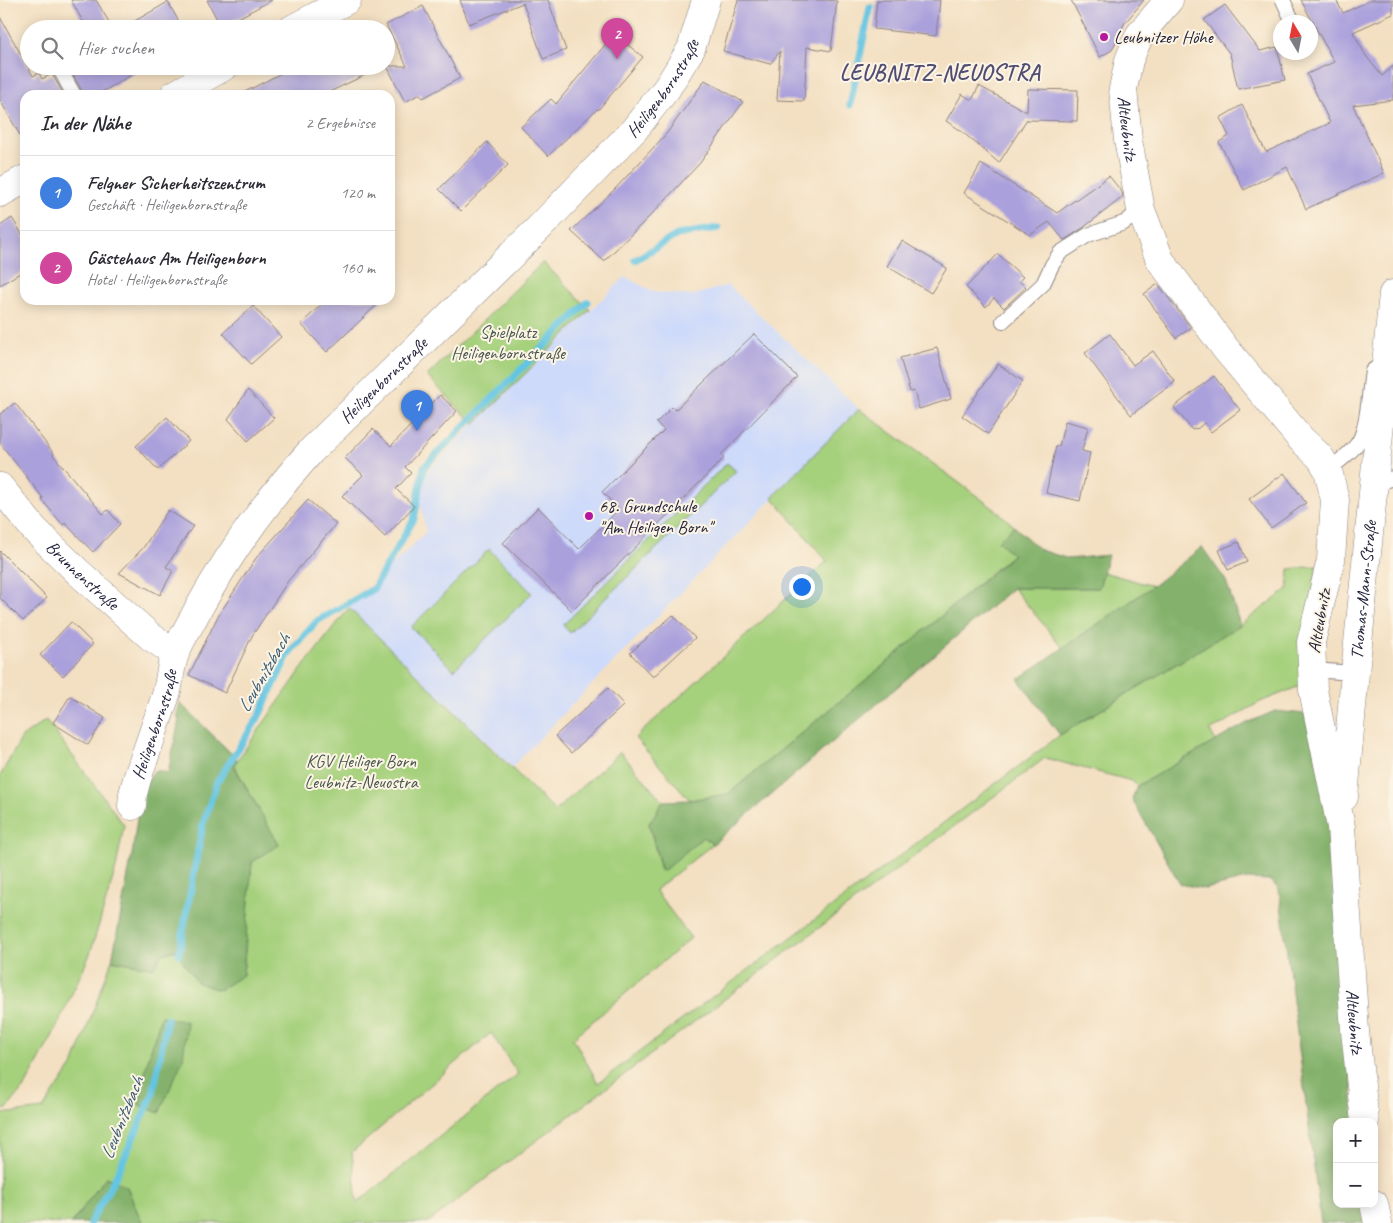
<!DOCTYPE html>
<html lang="de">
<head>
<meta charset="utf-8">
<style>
	:root { --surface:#fff; --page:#f2f2f3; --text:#2b2b33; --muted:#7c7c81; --line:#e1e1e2; --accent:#0f766e }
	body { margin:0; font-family:Caveat,sans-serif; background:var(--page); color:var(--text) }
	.controls { position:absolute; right:15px; bottom:15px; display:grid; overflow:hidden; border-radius:10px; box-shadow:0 2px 12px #0003 }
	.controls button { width:45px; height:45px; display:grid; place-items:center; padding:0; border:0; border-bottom:1px solid var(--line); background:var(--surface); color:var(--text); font:25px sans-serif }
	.compass { position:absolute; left:1273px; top:15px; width:45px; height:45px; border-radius:50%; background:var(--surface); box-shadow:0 2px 12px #0003; rotate:350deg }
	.you { position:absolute; left:801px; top:586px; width:18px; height:18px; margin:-12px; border:4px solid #fff; border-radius:50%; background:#1a73e8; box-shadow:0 0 0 8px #1a73e833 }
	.badge { display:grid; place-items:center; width:32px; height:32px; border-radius:50%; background:var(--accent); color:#fff; font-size:16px; font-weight:700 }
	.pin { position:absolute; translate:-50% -41px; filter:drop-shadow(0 1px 2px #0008) }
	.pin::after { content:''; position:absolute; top:26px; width:18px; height:15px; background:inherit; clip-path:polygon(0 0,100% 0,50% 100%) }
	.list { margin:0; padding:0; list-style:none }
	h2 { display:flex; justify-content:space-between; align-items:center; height:65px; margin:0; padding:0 20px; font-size:21px }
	h2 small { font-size:16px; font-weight:400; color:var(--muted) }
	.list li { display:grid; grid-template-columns:32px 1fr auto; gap:15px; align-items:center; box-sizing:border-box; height:75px; padding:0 20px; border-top:1px solid var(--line) }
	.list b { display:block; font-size:19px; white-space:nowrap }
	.list p { margin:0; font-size:16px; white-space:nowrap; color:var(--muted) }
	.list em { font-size:16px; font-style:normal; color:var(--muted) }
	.icon { flex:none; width:28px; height:28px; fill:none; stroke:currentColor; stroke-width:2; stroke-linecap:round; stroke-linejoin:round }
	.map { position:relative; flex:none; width:1393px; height:1223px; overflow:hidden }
	.search { position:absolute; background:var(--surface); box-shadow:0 2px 12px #0003; left:20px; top:20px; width:375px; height:55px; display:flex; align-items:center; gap:12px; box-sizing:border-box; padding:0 18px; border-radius:28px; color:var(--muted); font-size:19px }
	.panel { position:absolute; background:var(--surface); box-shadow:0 2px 12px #0003; left:20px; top:90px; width:375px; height:215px; border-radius:15px }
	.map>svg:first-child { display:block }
</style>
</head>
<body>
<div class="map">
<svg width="1393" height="1223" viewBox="0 0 1393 1223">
	<rect width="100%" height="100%" fill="#fcf5e5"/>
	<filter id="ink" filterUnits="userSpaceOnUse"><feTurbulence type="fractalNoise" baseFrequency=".02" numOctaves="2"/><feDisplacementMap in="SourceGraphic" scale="10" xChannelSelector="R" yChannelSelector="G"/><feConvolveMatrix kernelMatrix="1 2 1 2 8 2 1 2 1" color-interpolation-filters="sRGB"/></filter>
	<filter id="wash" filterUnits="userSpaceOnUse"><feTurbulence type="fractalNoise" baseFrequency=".0096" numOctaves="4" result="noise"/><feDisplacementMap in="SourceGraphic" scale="20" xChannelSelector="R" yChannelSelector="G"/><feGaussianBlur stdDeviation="1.12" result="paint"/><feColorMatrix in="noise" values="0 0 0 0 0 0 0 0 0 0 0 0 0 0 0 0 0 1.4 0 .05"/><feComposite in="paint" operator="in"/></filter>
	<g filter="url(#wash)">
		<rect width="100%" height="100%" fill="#f3dfc1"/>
		<path fill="#cedafa" d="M625,277l29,15 37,4 37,-11 131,124 -347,358 -163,-159 77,-76 -9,-49 57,-59z"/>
		<path fill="#a5d07c" stroke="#64795c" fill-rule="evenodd" d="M543,262l47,48 -116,114 -47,-48z
			M859,409l137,101 18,16 -15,15 14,13 -123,106 -162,134 -38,6 -55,-62 192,-177 -55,-64z
			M727,463l9,8 -166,162 -7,-8z
			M489,549l43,44 -78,77 -43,-43z
			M1317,566l-17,120 -40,16 -50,29 6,10 -79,45 -5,-5 -87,-23 -618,465h-285l-15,-36 -21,-10 -34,46h-72v-107l2,-2 41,-5 31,-46 38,-103 41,8 10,-14 13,-4 22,33 45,-8 9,-113 27,-17 -45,-80 72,-102 43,-55 206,203 65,-59 43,49 -14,23 12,47 42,-34 10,7 -58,46 36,48 -118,100 25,45 462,-348 180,-110 48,-36 1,-20zM491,1033l27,41 -161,129 -5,-51z
			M1103,572l50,14 -90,62 -50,-60h86z
			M46,720l78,105 -8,43 -26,86 -36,79 -28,52 -20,25 -6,-4v-330l22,-39z"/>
		<path fill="#84b26c" stroke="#536a54" d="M1014,526l26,24 29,9 39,-4 -9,33h-86l-300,256 -10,-7 -41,35 -13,-48 14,-23 27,-1 38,-6 162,-134 123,-105 -15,-14z
			M1202,547l24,34 14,44 -180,110 -42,-56 135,-93z
			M180,703l57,56 -3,7 45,79 -27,17 -9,113 -24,15 -21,-7 -23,-33 -12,4 -10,14 -41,-8 21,-111 7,-54 14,-24h6l8,2 11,-53 -2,-6z
			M1275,711l30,3 25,100 25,308h-18v82h29l2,19h-47l-42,-334 -10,-9 -23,-1 -41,10 -25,-5 -48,-85 5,-13 110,-63z
			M161,1016l26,6 -4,37 -24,54 -20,-8 8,-42z
			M106,1177l21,10 15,36h-70z"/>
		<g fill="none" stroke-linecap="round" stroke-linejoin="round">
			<path stroke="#63c5e2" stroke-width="7" d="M850,105l20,-98
				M635,260l42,-25 41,-7
				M179,954l24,-130 14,-42 41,-64 31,-65 28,-32 56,-32 41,-70 10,-52 164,-165
				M90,1223l26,-47 37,-82 14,-75"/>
		</g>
		<g id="blocks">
			<path fill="#aaa0dc" d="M71,0h25l17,29h-26z
				M207,0h65l-51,27z
				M460,0h88l18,50 -23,9 -20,-56 -54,21z
				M738,0h88l11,1 -6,50 -24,-4 -3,54 -27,-1 3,-49 -10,13 -47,-13z
				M877,0h63l-4,36 -62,-7z
				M1071,0h73l-20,24 -12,26 -12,7z
				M1301,0h35l7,13 28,-13h22v14l-40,18 13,24 16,20 11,-10v34l-40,5 31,68 -78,36 -19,-42 -43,23 -25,-48 10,-6 -9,-18 22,-13 24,47 64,-29 -23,-49 27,-12z
				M168,2l15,27h-62z
				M1225,5l35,46 17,-4 8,33 -47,9 -8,-35 -26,-34z
				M423,6l37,72 -37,20 -3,-4 -15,8 -18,-36h20l-21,-41z
				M0,17l33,59 6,-3 3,6 10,-5 12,21h-39v49l-25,-44z
				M614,34l29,23 -45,53 -1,-1 -49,47 -27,-29 30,-28 5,5z
				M68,66h79l-50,29h-14l-1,-4z
				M295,66h89l-61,29h-84z
				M705,80l38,22 -43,61 -50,53 -46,45 -33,-30 43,-41 53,-57z
				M979,86l48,26 1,-23 50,1 -1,31 -50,-1v-1l-28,44 -39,-33 -14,-9 16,-27 10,6z
				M487,142l21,23 -47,46 -22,-22z
				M981,164l76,49 52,-37 13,16 1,5 -40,31 -19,12 -15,-18 -19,13 -66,-42z
				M12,218l13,21v31l-25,15v-59z
				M902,241l45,27 -16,25 -44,-27z
				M998,254l25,23 -4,4 7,6 -22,21 -10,-10 -8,9 -20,-20z
				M1158,284l33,44 -15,10 -32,-44z
				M326,300h56l-55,52 -26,-28z
				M253,306l28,31 -30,27 -28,-31z
				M754,334l43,43 -76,78 3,3 -152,153 -69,-68 35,-36 41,42 40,-40 -17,-17 62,-62 -8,-7 16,-16 3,3z
				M1110,334l23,31 20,-14 22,31 -44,33 -46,-62z
				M937,348l14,51 -32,10 -5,-18 -4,1 -10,-34z
				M998,364l25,17 -35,53 -26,-18z
				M1214,376l26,34 -29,22 -7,-9 -7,6 -1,-1 -4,2 -18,-23z
				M248,390l26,28 -26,23 -20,-22z
				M440,395l17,16 -52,56 6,6 -15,16 18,17 -29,31 -43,-41 21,-21 -18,-17 28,-29 18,17z
				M15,403l39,51 -1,1 50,59 5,-4 12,14 -27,28 -28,-29 -2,2 -21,-25 1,-2 -43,-55v-29z
				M167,417l22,24 -31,29 -22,-24z
				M1065,421l23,6 -6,24 8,2 -10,48 -34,-8 10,-47h3z
				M1284,473l22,30 -35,25 -22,-29z
				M308,500l28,24 -48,57 -36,55 -27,57 -36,-18 29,-59 38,-58z
				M168,510l25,16 -27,41 7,4 -13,24 -41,-22 24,-25z
				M1239,542l8,20 -19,8 -9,-20z
				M0,551l47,47 -24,23 -23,-23z
				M673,615l22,23 -42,39 -23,-24z
				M71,622l22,22 -30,32 -23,-21z
				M608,688l16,17 -53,48 -16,-17z
				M70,696l35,22 -17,27 -35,-22z"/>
		</g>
	</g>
	<g filter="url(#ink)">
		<use href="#blocks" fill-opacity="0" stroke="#8a807e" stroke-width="1"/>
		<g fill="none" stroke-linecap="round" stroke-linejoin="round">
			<g stroke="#8a807e" stroke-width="16">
				<path id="lane" d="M1283,0l10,22
					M58,66l16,29
					M1003,321l40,-37 9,-19 8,-12 28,-18 36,-12 17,-13
					M1328,470c10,-8 22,-16 29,-26 11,-14 12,-55 15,-73l4,-3
					M1373,485l20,-7
					M1312,670l43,3"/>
			</g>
			<g stroke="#8a807e" stroke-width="29">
				<g id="street">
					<path id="s1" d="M1169,0l-29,34 -11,26 -6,29 5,51 13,70 19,50 65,88 75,90 20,19 8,13 7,30 -4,60 -20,82 2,48 28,137 14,204 10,91"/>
					<path d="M292,29l55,-29"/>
					<path d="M174,95l51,-29"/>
					<path d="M0,193l25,-14"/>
					<path id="s2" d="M0,487l34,42 44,43 73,65 24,16"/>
					<path id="s3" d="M1344,797l11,-124 38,-379"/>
					<path id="s4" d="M132,806l1,-12 4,-15 29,-84c4,-14 4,-28 9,-41 5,-14 14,-27 21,-41 32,-58 70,-112 115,-162l226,-221 97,-100 33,-42 24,-39 15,-49"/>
					<path d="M1374,1204l4,19"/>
				</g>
			</g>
			<use href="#lane" stroke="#fff" stroke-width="14"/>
			<use href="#street" stroke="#fff" stroke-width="28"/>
		</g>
	</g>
	<g fill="#b5179e" stroke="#fcf5e5" stroke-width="2">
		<circle cx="1104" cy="37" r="5"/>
		<circle cx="589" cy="516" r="5"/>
	</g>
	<g text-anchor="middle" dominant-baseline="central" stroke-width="4" stroke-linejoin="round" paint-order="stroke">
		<g font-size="18" fill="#22223b" stroke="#fcf5e5" text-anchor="start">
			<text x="1114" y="37">Leubnitzer Höhe</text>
			<text x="599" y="506">68. Grundschule<tspan x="599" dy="21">"Am Heiligen Born"</tspan></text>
		</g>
		<g font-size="18" fill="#22223b" stroke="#fcf5e5">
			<text stroke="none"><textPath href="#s4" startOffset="910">Heiligenbornstraße</textPath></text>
			<text stroke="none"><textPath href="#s1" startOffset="142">Altleubnitz</textPath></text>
			<text stroke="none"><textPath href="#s4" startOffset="505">Heiligenbornstraße</textPath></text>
			<text stroke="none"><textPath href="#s2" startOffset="121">Brunnenstraße</textPath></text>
			<text stroke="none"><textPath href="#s3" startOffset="208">Thomas-Mann-Straße</textPath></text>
			<text transform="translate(1319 621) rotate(-80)">Altleubnitz</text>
			<text stroke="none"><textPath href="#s4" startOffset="85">Heiligenbornstraße</textPath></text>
			<text stroke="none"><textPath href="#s1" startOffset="1106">Altleubnitz</textPath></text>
		</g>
		<g font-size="18" fill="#49564e" stroke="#fcf5e5">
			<text x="508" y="332">Spielplatz<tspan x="508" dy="21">Heiligenbornstraße</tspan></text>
			<text x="361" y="761">KGV Heiliger Born<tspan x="361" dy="21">Leubnitz-Neuostra</tspan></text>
		</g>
		<g font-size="19" font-style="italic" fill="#395b75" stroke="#fcf5e5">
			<text transform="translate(264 673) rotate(-60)">Leubnitzbach</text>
			<text transform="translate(122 1118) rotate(-68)">Leubnitzbach</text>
		</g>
		<g font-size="22" font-weight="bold" letter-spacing="1" fill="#524e73" stroke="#fcf5e5">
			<text x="940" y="73">LEUBNITZ-NEUOSTRA</text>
		</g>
	</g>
</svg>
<div class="controls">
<button>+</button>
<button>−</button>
</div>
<svg class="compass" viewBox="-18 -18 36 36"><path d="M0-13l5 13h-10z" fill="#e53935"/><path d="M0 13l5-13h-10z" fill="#7c7c81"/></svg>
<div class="you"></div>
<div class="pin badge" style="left:417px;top:431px;background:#3f7fe0">1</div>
<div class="pin badge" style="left:617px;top:59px;background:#d1479c">2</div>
<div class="search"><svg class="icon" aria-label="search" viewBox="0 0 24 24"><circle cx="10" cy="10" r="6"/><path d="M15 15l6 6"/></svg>Hier suchen</div>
<section class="panel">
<h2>In der Nähe<small>2 Ergebnisse</small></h2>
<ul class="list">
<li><span class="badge" style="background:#3f7fe0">1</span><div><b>Felgner Sicherheitszentrum</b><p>Geschäft · Heiligenbornstraße</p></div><em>120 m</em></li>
<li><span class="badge" style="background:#d1479c">2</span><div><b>Gästehaus Am Heiligenborn</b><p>Hotel · Heiligenbornstraße</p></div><em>160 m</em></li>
</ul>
</section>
</div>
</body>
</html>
